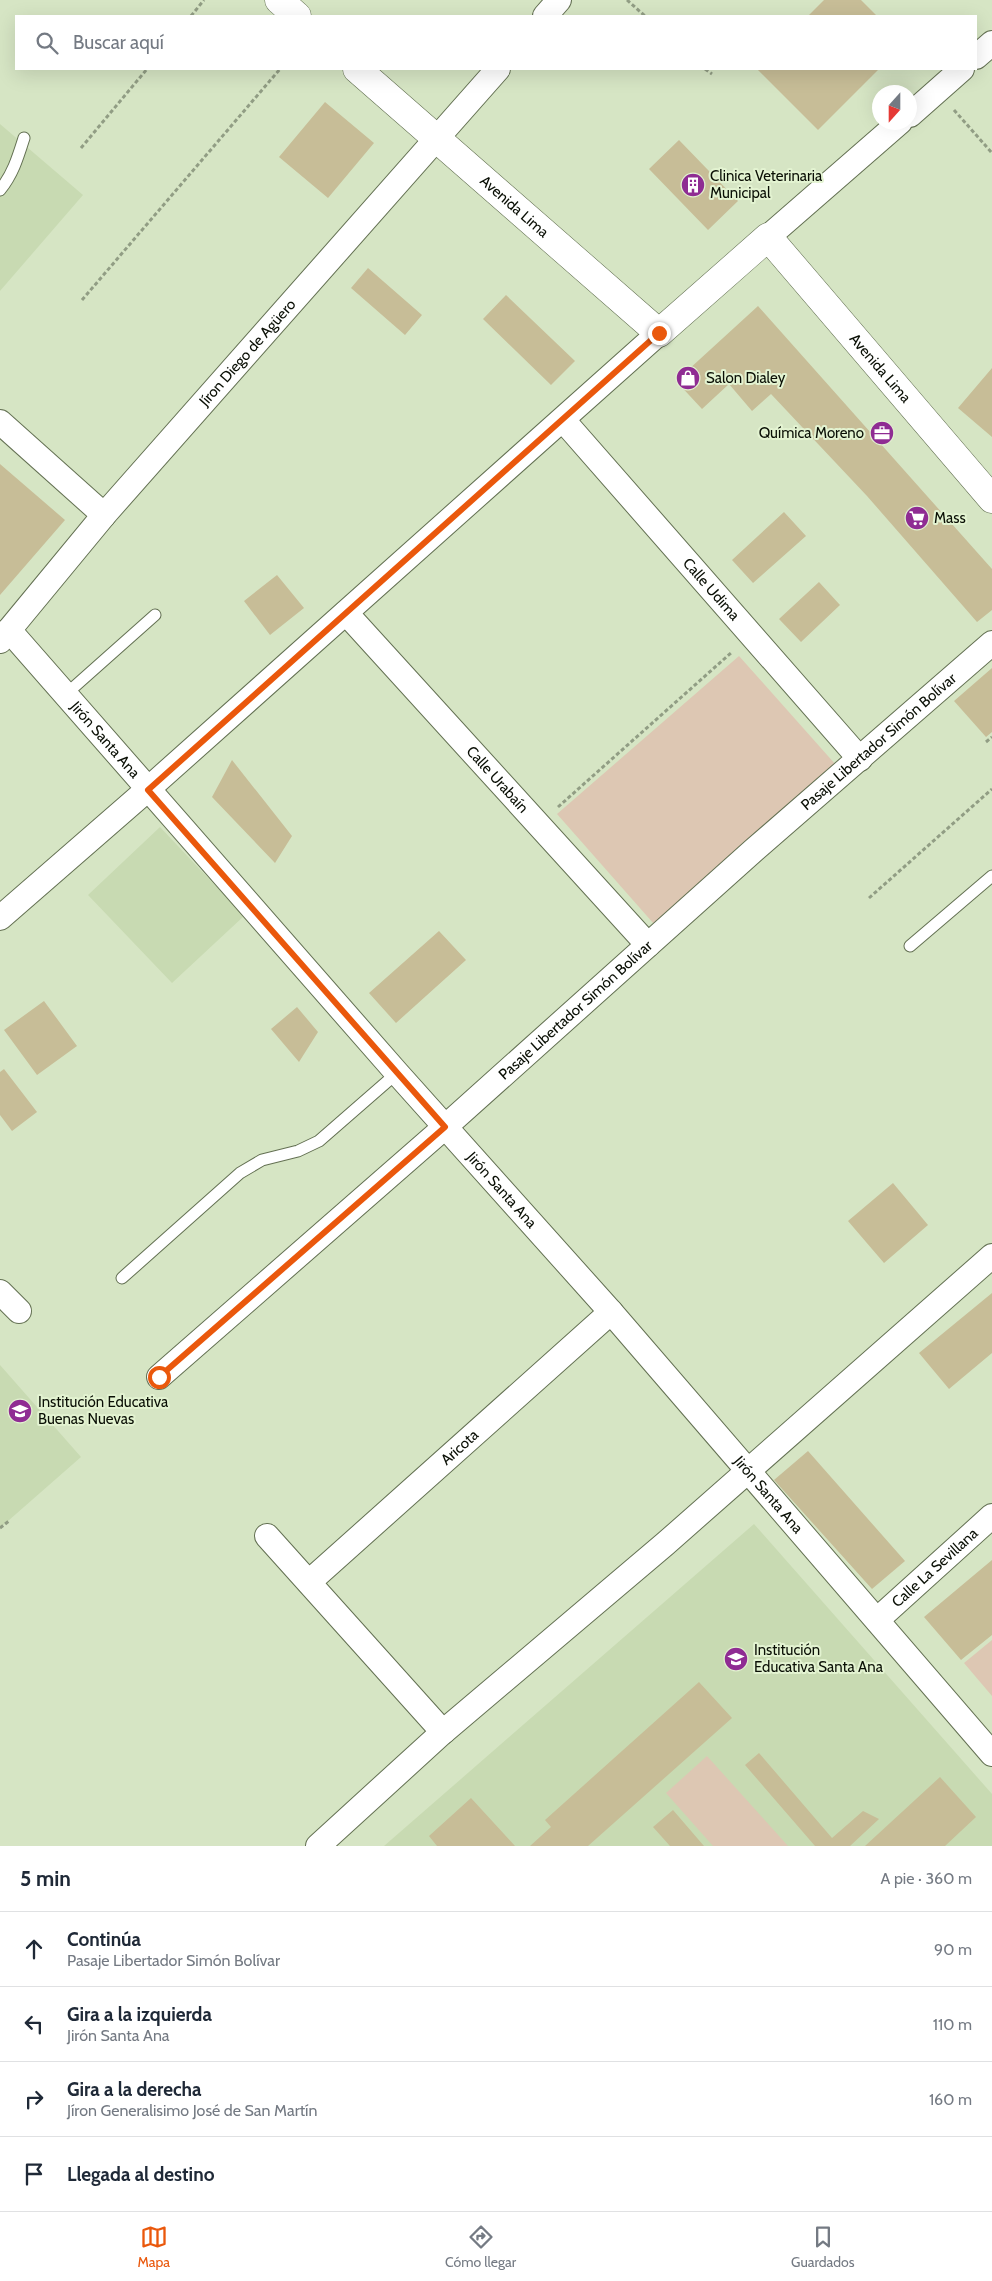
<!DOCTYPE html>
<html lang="es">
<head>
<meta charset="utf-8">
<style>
	:root { --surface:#fff; --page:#f6f6f7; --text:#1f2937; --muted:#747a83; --line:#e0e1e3; --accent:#ea580c }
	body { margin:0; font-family:Cabin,sans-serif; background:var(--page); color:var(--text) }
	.compass { position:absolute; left:872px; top:85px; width:45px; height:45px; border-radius:50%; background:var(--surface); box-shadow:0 5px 20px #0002; rotate:201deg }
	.stop { position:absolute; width:15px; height:15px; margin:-11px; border:4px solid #ea580c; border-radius:50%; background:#fff }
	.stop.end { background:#ea580c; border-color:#fff; box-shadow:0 1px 5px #0008 }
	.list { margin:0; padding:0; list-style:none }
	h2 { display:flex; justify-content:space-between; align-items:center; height:65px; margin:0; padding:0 20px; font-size:21px }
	h2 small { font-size:16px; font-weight:400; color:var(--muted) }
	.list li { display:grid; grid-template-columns:32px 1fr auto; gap:15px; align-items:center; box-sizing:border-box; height:75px; padding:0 20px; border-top:1px solid var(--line) }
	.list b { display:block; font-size:19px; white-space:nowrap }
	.list p { margin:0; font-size:16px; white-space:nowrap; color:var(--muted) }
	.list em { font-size:16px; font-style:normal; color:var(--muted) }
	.icon { flex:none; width:28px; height:28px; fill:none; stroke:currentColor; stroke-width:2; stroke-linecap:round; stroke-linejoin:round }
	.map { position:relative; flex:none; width:992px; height:1846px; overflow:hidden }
	.search { position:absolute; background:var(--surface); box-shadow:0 5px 20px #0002; left:15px; right:15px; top:15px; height:55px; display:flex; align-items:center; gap:12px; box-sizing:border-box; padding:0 18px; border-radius:0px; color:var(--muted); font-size:19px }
	.sheet { height:365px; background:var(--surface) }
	nav { display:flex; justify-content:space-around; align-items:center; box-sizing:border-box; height:70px; border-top:1px solid var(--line); background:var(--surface); font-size:14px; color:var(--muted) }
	nav a { display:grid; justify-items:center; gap:2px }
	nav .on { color:var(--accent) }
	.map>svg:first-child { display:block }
</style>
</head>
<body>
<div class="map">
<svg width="992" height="1846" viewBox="0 0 992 1846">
	<rect width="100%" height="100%" fill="#d6e5c4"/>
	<path fill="#c8dab2" d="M0,124l83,71 -83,96z
		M160,827l84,89 -72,67 -84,-88z
		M0,1365l81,92 -81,71z
		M754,1524l238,270v52h-608z"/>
	<path fill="#ddc7b3" d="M739,656l97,109 -182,159 -97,-110z
		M992,1640v56l-28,-33z
		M707,1756l81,90h-75l-47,-53z"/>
	<path fill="#c7bd97" d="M824,0h37l16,16h-69z
		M757,69h122l-61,61z
		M325,102l49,41 -46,55 -49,-41z
		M679,140l59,61 -30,29 -59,-61z
		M368,268l54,47 -17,20 -54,-47z
		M506,295l69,66 -24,24 -68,-66z
		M758,306l234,263v41l-15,12 -110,-126 -96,-102 -19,17 -23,-27 -27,25 -26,-28z
		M992,368v69l-34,-29z
		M0,464l65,56 -65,75z
		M784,512l22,24 -53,47 -21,-23z
		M277,575l27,33 -34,27 -26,-34z
		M819,582l21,23 -39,37 -22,-23z
		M992,668v64l-6,5 -32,-36z
		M232,760l60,76 -17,27 -63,-66z
		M439,931l27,29 -70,63 -27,-30z
		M44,1001l33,45 -40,29 -33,-45z
		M297,1007l21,25 -19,30 -28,-33z
		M4,1069l33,43 -25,19 -12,-16v-43z
		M893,1183l35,42 -44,38 -36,-42z
		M992,1293v60l-43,36 -30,-36z
		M808,1451l97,110 -33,28 -98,-109z
		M992,1560v75l-31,25 -37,-43z
		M699,1682l33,36 -144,128h-58l21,-19 -6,-7z
		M759,1753l73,85 31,-27 16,8 -29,27h-35l-70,-81z
		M940,1777l36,40 -31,29h-80z
		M471,1798l44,48h-78l-8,-10z
		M673,1810l31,36h-34l-17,-19z"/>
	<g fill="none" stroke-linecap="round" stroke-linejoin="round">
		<g stroke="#637052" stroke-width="13">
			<path id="lane" d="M0,190c13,-16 18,-33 24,-52
				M65,695l90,-80
				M910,946l82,-70
				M122,1278l118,-105 22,-13 36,-9 21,-10 78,-68"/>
		</g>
		<g stroke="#637052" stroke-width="26">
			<g id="street">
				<path d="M545,16l14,-16"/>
				<path d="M976,57l16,-14"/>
				<path d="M910,115l52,-46"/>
				<path d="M768,237l132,-115"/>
				<path id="s1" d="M563,420l297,339"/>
				<path d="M0,422l104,93"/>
				<path id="s2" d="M346,613l302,332"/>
				<path id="s3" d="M9,630l388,443 214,239 381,442"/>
				<path id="s4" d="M0,641l104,-126 394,-446"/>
				<path d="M0,918l147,-128 512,-457"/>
				<path d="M0,1292l19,19"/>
				<path id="s5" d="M159,1377l286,-250 309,-277 238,-207"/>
				<path d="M267,1536l176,196"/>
				<path id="s6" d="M309,1582l302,-270"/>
				<path id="s7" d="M877,1620l115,-104"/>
				<path d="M318,1846l125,-114 222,-188 327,-288"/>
			</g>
		</g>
		<g stroke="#637052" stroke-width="29">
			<g id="secondary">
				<path d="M279,0l18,16"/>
				<path id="s8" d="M357,69l302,264 109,-96 224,262"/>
			</g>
		</g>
		<path stroke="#919d84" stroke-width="3" stroke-dasharray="4 2.5" stroke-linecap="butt" d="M627,0l18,16
			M191,16l13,-16
			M705,69l7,5
			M954,110l38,43
			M81,148l66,-79
			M82,300l198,-231
			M986,742l6,-5
			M558,807l174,-155
			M869,898l123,-109
			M0,1528l9,-7"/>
		<use href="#lane" stroke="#fff" stroke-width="11"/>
		<use href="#street" stroke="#fff" stroke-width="24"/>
		<use href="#secondary" stroke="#fff" stroke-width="28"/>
	</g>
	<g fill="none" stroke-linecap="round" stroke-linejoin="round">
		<path stroke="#ea580c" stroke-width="6" d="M159,1377l286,-250 -297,-337 511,-457"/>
	</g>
	<defs>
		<g id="building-disc" transform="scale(1.25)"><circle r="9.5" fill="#8f2c93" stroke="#e3f3d1"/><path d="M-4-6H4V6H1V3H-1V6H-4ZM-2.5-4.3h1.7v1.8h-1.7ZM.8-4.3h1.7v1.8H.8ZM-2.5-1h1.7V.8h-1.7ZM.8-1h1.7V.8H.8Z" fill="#fff"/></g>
		<g id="shop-disc" transform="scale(1.25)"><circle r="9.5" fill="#8f2c93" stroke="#e3f3d1"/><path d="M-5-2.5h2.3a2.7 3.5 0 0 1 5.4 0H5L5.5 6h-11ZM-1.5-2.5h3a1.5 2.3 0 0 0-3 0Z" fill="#fff"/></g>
		<g id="office-disc" transform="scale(1.25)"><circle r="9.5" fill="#8f2c93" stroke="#e3f3d1"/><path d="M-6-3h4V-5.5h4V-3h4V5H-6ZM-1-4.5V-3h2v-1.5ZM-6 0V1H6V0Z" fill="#fff"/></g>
		<g id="supermarket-disc" transform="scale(1.25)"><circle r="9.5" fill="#8f2c93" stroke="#e3f3d1"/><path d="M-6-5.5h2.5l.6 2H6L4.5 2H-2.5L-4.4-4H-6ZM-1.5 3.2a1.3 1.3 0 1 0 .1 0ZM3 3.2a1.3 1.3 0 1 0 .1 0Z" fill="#fff"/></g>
		<g id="school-disc" transform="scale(1.25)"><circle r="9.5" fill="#8f2c93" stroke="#e3f3d1"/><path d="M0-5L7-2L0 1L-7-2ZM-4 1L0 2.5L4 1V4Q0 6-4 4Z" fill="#fff"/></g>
	</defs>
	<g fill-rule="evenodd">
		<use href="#building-disc" x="693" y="185"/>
		<use href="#shop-disc" x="688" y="378"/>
		<use href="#office-disc" x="882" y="433"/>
		<use href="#supermarket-disc" x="917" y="518"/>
		<use href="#school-disc" x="20" y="1411"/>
		<use href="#school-disc" x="736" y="1659"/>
	</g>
	<g text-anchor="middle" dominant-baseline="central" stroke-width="4" stroke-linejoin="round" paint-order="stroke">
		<g font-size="15" fill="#0a0f05" stroke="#e3f3d1" text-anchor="start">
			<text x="710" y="176">Clinica Veterinaria<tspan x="710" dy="17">Municipal</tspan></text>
			<text x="706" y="378">Salon Dialey</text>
			<text x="864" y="433" text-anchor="end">Química Moreno</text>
			<text x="934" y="518">Mass</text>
			<text x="38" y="1402">Institución Educativa<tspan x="38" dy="17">Buenas Nuevas</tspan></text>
			<text x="754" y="1650">Institución<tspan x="754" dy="17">Educativa Santa Ana</tspan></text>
		</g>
		<g font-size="15" fill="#0a0f05" stroke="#e3f3d1">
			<text stroke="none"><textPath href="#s8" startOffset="209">Avenida Lima</textPath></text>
			<text stroke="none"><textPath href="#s4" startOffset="380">Jíron Diego de Agüero</textPath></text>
			<text stroke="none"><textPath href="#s8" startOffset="719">Avenida Lima</textPath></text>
			<text stroke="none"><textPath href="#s1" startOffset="225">Calle Udima</textPath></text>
			<text stroke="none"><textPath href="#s3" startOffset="146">Jirón Santa Ana</textPath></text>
			<text stroke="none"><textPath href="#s5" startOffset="960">Pasaje Libertador Simón Bolívar</textPath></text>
			<text stroke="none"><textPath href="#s2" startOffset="225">Calle Urabaín</textPath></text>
			<text stroke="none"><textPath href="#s5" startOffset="555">Pasaje Libertador Simón Bolívar</textPath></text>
			<text stroke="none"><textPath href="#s3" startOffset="746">Jirón Santa Ana</textPath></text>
			<text stroke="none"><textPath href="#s6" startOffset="202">Aricota</textPath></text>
			<text stroke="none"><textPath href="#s3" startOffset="1151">Jirón Santa Ana</textPath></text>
			<text stroke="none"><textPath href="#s7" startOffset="78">Calle La Sevillana</textPath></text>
		</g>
	</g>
</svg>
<svg class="compass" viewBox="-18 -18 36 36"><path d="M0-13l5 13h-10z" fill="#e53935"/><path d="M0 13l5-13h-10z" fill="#747a83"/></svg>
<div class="stop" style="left:159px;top:1377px"></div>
<div class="stop end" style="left:659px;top:333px"></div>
<div class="search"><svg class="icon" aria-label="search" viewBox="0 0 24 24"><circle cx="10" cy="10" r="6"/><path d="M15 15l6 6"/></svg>Buscar aquí</div>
</div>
<section class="sheet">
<h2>5 min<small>A pie · 360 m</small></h2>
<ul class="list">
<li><svg class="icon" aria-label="ahead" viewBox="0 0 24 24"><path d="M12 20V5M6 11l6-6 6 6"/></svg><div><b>Continúa</b><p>Pasaje Libertador Simón Bolívar</p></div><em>90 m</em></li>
<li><svg class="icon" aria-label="left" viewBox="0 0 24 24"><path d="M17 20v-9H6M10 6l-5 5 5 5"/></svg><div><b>Gira a la izquierda</b><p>Jirón Santa Ana</p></div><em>110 m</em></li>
<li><svg class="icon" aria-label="right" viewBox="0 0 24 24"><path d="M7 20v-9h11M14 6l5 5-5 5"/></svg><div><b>Gira a la derecha</b><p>Jíron Generalisimo José de San Martín</p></div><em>160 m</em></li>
<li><svg class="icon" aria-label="arrive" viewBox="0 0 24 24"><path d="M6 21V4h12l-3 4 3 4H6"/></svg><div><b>Llegada al destino</b></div></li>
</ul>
</section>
<nav>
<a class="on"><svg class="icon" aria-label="map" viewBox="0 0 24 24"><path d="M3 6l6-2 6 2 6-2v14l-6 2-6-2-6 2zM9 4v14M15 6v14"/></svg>Mapa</a>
<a><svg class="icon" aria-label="directions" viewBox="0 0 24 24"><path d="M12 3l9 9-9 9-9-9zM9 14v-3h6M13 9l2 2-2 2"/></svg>Cómo llegar</a>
<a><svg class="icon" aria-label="saved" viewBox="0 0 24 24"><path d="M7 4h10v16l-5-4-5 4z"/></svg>Guardados</a>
</nav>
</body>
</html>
